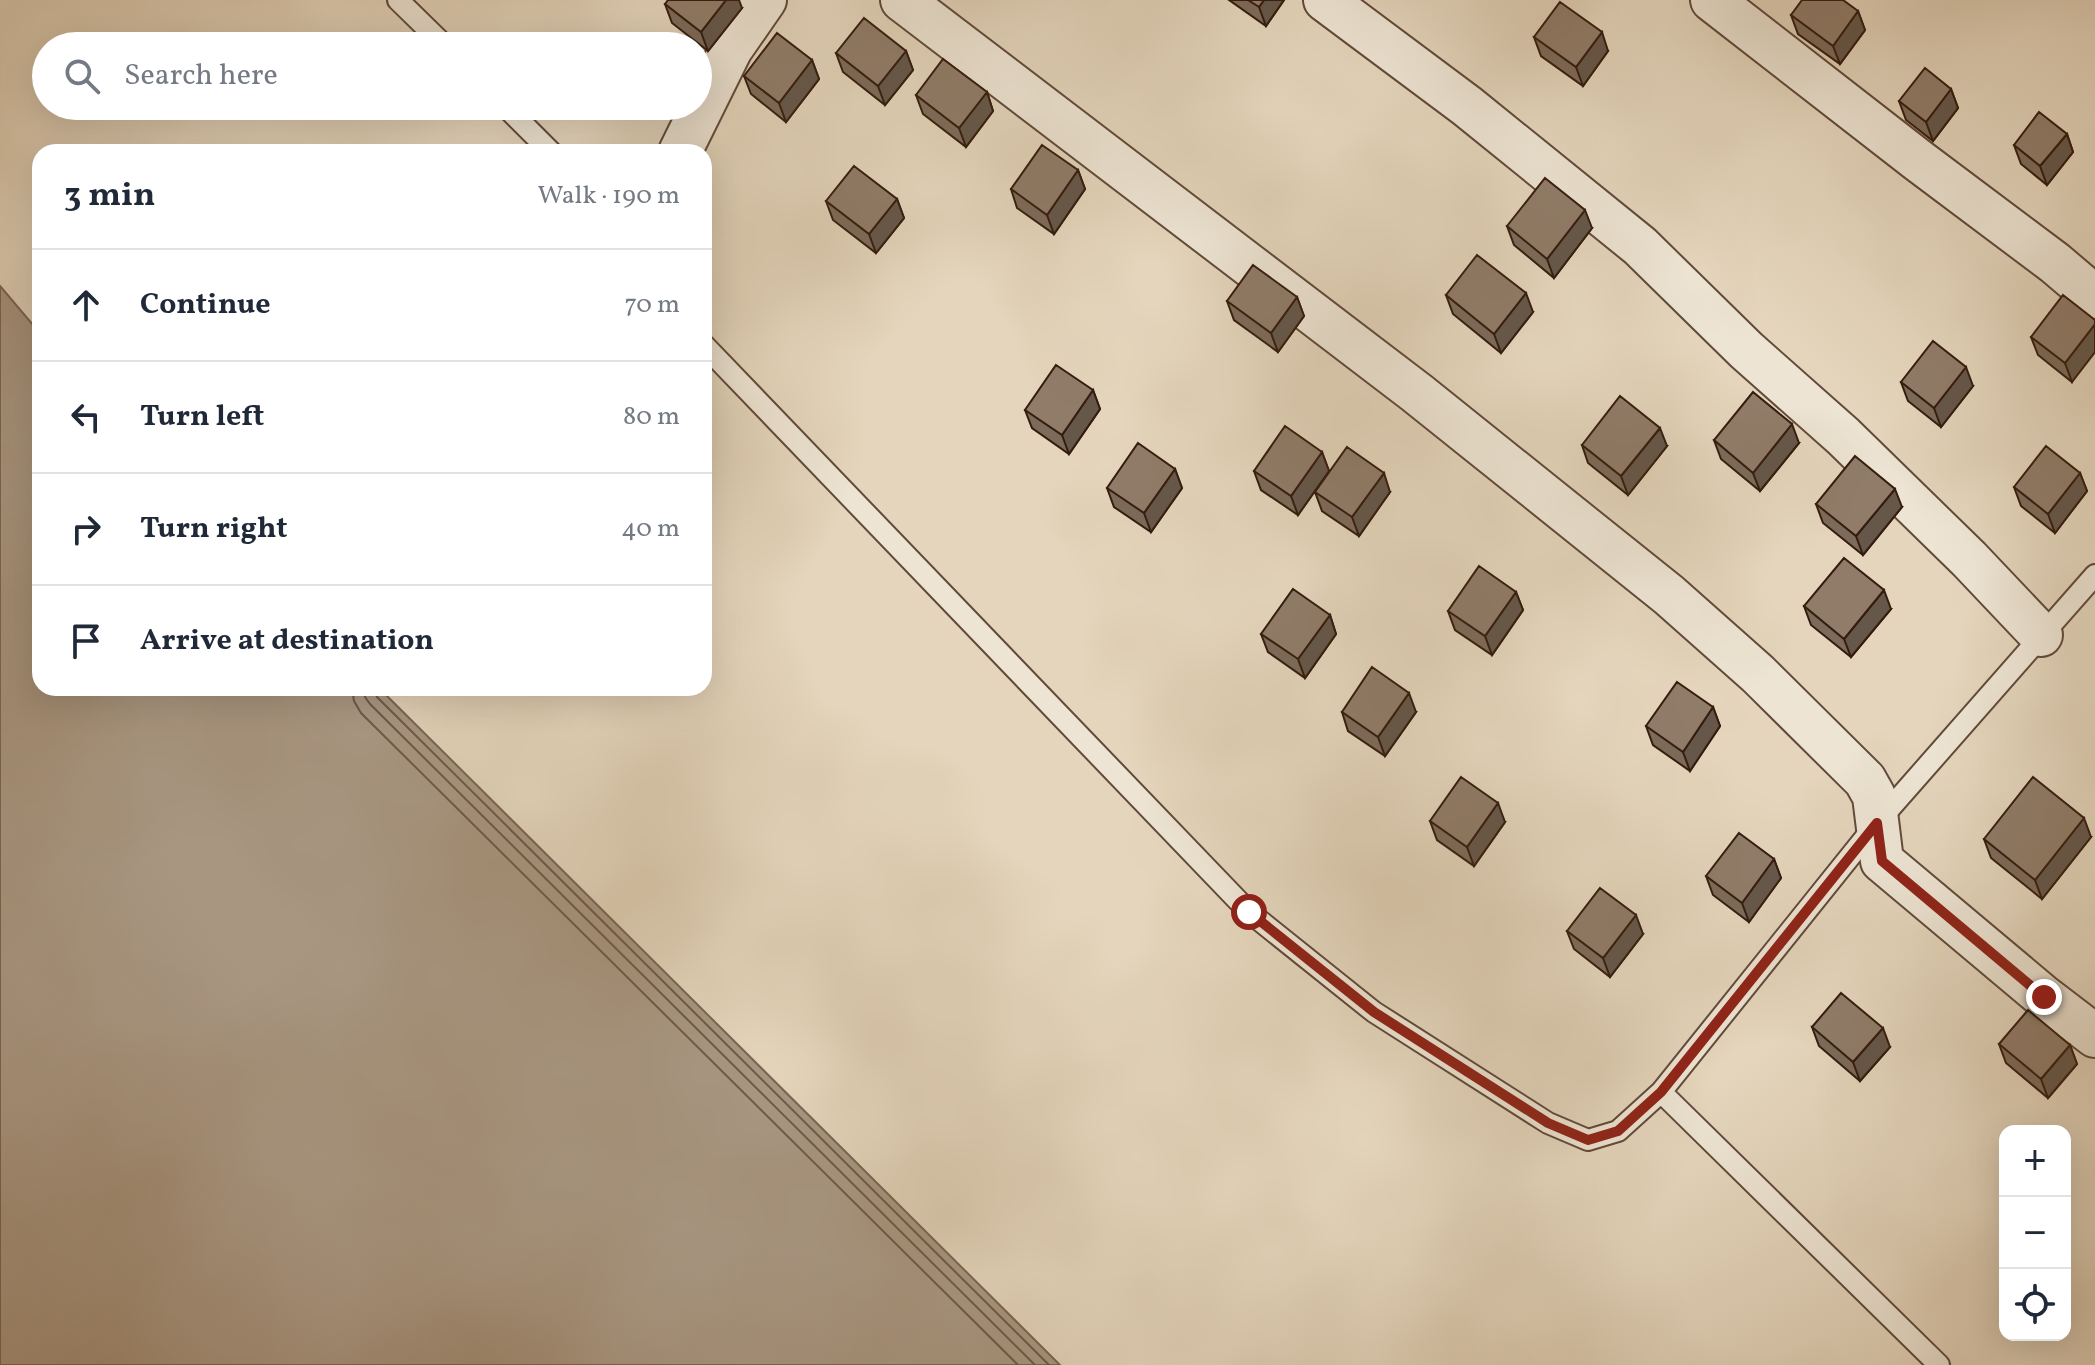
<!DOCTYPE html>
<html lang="en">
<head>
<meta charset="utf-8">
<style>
	:root { --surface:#fff; --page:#f2f2f3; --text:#1f2937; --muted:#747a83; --line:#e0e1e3 }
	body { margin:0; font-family:Vollkorn,serif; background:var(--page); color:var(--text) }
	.controls { position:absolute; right:24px; bottom:24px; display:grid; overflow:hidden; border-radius:16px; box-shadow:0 8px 32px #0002 }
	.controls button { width:72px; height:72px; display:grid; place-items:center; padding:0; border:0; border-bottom:2px solid var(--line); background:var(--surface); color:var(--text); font:40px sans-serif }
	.stop { position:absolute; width:24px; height:24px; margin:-18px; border:6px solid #8f2418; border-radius:50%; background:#fff }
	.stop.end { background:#8f2418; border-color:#fff; box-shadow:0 2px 8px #0008 }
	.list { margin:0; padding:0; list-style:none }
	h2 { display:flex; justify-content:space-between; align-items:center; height:104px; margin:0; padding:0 32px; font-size:34px }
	h2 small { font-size:26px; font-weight:400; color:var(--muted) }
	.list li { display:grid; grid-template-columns:52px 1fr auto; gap:24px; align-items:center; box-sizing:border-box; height:112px; padding:0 32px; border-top:2px solid var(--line) }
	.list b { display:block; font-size:30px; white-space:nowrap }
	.list em { font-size:26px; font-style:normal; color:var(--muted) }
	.icon { flex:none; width:44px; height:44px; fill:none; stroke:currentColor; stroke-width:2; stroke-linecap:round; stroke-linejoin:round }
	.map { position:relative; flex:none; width:2095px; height:1365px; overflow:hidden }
	.search { position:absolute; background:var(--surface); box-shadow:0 8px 32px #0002; left:32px; top:32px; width:680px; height:88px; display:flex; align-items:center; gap:20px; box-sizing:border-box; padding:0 28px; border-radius:44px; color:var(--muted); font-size:30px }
	.panel { position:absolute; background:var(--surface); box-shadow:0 8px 32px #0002; left:32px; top:144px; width:680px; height:552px; border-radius:24px }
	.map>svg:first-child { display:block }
</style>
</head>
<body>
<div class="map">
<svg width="2095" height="1365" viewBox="0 0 2095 1365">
	<rect width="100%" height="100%" fill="#e4d5bc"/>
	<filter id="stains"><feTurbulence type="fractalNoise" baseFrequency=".0025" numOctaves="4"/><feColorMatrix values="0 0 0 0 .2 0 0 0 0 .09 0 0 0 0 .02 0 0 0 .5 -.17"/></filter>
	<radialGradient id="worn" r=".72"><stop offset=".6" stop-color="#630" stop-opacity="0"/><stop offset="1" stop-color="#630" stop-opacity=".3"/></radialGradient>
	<path fill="#a89681" stroke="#7a6553" stroke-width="2" d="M0,286l40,47v355h339l681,677h-1060z"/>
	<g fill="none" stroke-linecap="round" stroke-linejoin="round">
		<path stroke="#6e5948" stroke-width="2" d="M352,688l2,13 7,12 657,652
			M364,688l1,9 5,7 665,661
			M374,688l3,9 672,668"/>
		<g stroke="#614a3a" stroke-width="24">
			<path id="lane" d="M398,0l47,46
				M505,106l46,46
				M704,345l545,567 125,100 174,111 40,17 30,-9 43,-39 278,273
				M1661,1092l216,-269 218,-248"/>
		</g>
		<g stroke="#614a3a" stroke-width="46">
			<path id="street" d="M902,0l515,393 252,202 89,79 107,106 9,16 8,65 162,136 51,39
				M1325,0l142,106 173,140 106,104 97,86 126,123 72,76
				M1712,0l207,161 136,102 40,34
				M680,152l51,-103 34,-49"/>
		</g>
		<use href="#lane" stroke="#ede4d3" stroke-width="20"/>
		<use href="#street" stroke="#ede4d3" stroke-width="42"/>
	</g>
	<path fill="#7c6b5a" stroke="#351c0f" stroke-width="2" d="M1229,0h55l-18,26z
		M665,4l77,4 -34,43 -36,-28z
		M1858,11l7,19 -25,34 -42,-30 -7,-19z
		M1534,37l74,14 -25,35 -42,-30z
		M906,51l7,19 -28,35 -42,-33 -7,-19z
		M812,60l7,19 -33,43 -35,-28 -7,-18z
		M1951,89l7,19 -25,33 -27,-21 -7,-19z
		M987,92l6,19 -27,36 -43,-33 -7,-19z
		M2067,134l6,18 -26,33 -26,-21 -7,-19z
		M1078,170l7,19 -31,45 -37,-26 -6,-19z
		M897,199l7,19 -28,35 -43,-33 -7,-19z
		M1507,226l85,2 -38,50 -40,-33z
		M1446,295l87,17 -32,41 -48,-39z
		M1297,297l7,19 -26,36 -44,-32 -7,-19z
		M2095,320l-23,62 -34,-27 -7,-18z
		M1901,382l72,4 -32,41 -33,-26z
		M1093,390l7,19 -31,45 -37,-26 -7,-18z
		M1714,440l85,3 -39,48 -39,-32z
		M1582,445l85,1 -39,49 -40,-32z
		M1322,452l7,19 -31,44 -37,-25 -7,-19z
		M1175,469l7,19 -31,44 -37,-25 -7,-19z
		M2080,473l7,18 -32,42 -34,-27 -7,-19z
		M1315,492h75l-31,44 -37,-25z
		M1816,504l86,3 -39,48 -40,-32z
		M1516,592l7,18 -31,45 -37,-25 -7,-19z
		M1804,606l87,3 -40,48 -40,-32z
		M1330,615l6,19 -31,44 -37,-26 -7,-18z
		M1713,707l7,19 -30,45 -37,-26 -7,-19z
		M1342,712h74l-31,44 -37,-25z
		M1430,821l75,1 -31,44 -37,-26z
		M2091,837l-49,62 -51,-41 -7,-19z
		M1774,859l7,19 -32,44 -36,-27 -7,-19z
		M1567,931l76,3 -33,43 -36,-28z
		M1812,1027l78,20 -30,34 -41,-35z
		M1999,1044l71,1 7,19 -29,34 -42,-35z"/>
	<path fill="#65574a" stroke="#351c0f" stroke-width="2" d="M726,0h13l3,8 -34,43 -7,-19z
		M1264,0h20l-18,26 -7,-19z
		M1858,11l7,19 -25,34 -7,-18z
		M1602,32l6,19 -25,35 -7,-19z
		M906,51l7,19 -28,35 -7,-19z
		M812,60l7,19 -33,43 -7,-19z
		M1951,89l7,19 -25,33 -7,-19z
		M987,92l6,19 -27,36 -7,-19z
		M2067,134l6,18 -26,33 -7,-19z
		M1078,170l7,19 -31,45 -7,-19z
		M897,199l7,19 -28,35 -7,-19z
		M1585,210l7,18 -38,50 -7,-19z
		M1526,293l7,19 -32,41 -7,-19z
		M1297,297l7,19 -26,36 -7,-19z
		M2095,324v28l-23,30 -7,-19z
		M1966,367l7,19 -32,41 -7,-19z
		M1093,390l7,19 -31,45 -7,-19z
		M1792,424l7,19 -39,48 -7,-18z
		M1660,428l7,18 -39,49 -7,-19z
		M1322,452l7,19 -31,44 -7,-19z
		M1175,469l7,19 -31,44 -7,-19z
		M1384,473l6,19 -31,44 -7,-19z
		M2080,473l7,18 -32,42 -7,-19z
		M1895,489l7,18 -39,48 -7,-19z
		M1884,590l7,19 -40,48 -7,-18z
		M1516,592l7,18 -31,45 -7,-19z
		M1330,615l6,19 -31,44 -7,-19z
		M1409,693l7,19 -31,44 -7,-19z
		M1713,707l7,19 -30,45 -7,-19z
		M1498,803l7,19 -31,44 -7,-19z
		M2084,818l7,19 -49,62 -7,-19z
		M1774,859l7,19 -32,44 -7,-19z
		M1636,915l7,19 -33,43 -7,-19z
		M1883,1028l7,19 -30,34 -7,-19z
		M2070,1045l7,19 -29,34 -7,-19z"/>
	<path fill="#907c69" stroke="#351c0f" stroke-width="2" d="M668,0h58l-25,32 -36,-28z
		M1248,0h16l-5,7z
		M1802,0h41l15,11 -25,35 -42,-31z
		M1560,2l42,30 -26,35 -42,-30z
		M864,18l42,33 -28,35 -42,-33z
		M777,33l35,27 -33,43 -35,-27z
		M943,59l44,33 -28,36 -43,-33z
		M1925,68l26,21 -25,33 -27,-21z
		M2039,112l28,22 -27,32 -26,-21z
		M1042,145l36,25 -31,45 -36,-26z
		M854,166l43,33 -28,35 -43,-33z
		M1545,178l40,32 -38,49 -40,-33z
		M1477,255l49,38 -32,41 -48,-39z
		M1253,265l44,32 -26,36 -44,-32z
		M2063,295l32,25v4l-30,39 -34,-26z
		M1933,341l33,26 -32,41 -33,-26z
		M1056,365l37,25 -31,45 -37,-25z
		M1753,392l39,32 -39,49 -39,-33z
		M1620,396l40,32 -39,48 -39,-31z
		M1285,426l37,26 -31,44 -37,-25z
		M1138,443l37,26 -31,44 -37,-25z
		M2046,446l34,27 -32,41 -34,-27z
		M1347,447l37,26 -32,44 -37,-25z
		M1855,456l40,33 -39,47 -40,-32z
		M1844,558l40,32 -40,49 -40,-33z
		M1479,566l37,26 -31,44 -37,-25z
		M1293,589l37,26 -32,44 -37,-25z
		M1372,667l37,26 -31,44 -36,-25z
		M1677,682l36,25 -30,45 -37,-26z
		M1461,777l37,26 -31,44 -37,-26z
		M2033,777l51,41 -49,62 -51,-41z
		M1739,833l35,26 -32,44 -36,-27z
		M1600,888l36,27 -33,43 -36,-27z
		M1841,993l42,35 -30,34 -41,-35z
		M2028,1010l42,35 -29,34 -42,-35z"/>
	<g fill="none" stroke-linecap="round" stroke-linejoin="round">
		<path stroke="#8f2418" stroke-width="10" d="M1249,912l125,100 174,111 40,17 30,-9 43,-39 216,-269 5,38 162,136"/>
	</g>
	<rect width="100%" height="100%" filter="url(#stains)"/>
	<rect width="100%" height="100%" fill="url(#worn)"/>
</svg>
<div class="controls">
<button>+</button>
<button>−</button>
<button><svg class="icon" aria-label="locate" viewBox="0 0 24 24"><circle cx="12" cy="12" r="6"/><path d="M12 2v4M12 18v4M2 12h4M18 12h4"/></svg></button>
</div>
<div class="stop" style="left:1249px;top:912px"></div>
<div class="stop end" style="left:2044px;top:997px"></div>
<div class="search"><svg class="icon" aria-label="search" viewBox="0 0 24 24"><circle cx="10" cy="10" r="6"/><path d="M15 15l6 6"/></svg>Search here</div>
<section class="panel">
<h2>3 min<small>Walk · 190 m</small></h2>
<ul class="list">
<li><svg class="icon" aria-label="ahead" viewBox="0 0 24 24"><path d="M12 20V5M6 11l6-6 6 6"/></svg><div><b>Continue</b></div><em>70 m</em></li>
<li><svg class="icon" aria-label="left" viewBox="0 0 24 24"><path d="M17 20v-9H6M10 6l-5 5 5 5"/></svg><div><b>Turn left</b></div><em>80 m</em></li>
<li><svg class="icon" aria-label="right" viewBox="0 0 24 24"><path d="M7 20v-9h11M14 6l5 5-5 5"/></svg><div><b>Turn right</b></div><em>40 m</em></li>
<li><svg class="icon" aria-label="arrive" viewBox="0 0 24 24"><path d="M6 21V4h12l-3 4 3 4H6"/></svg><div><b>Arrive at destination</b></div></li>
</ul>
</section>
</div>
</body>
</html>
